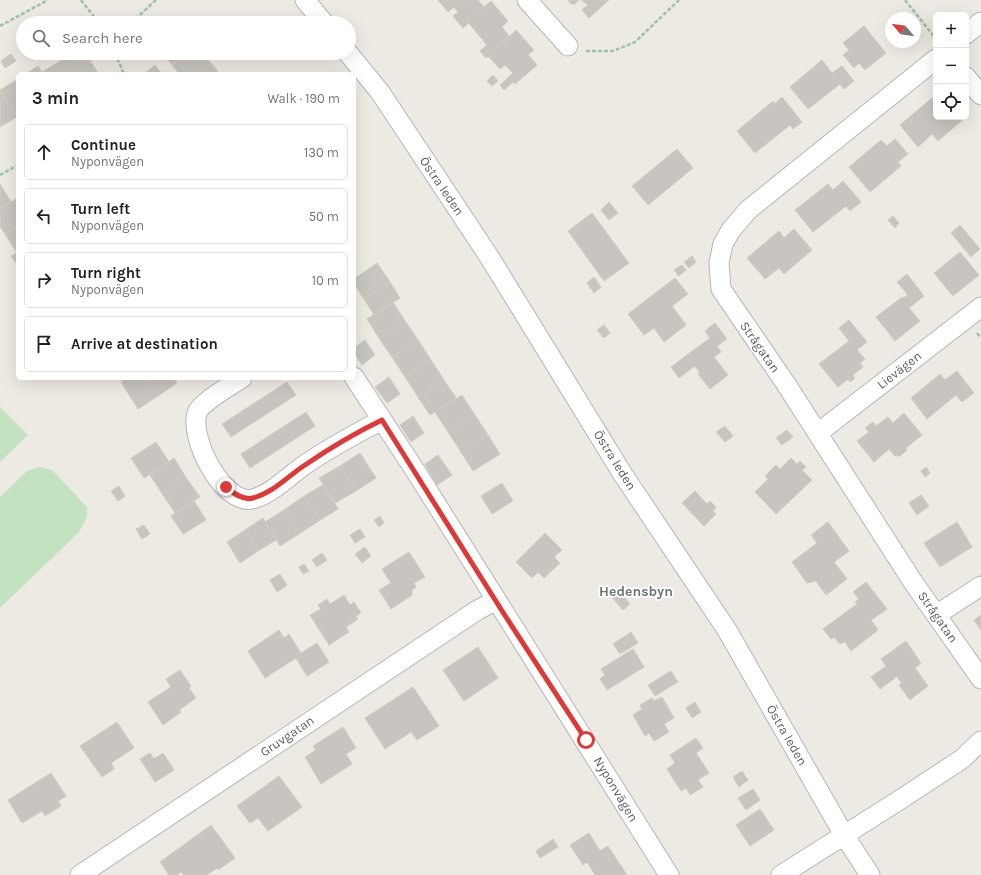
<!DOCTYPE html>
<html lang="en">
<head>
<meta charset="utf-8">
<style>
	:root { --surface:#fff; --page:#f2f2f2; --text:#202124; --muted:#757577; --line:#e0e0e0 }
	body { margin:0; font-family:Karla,sans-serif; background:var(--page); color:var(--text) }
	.controls { position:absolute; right:12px; top:12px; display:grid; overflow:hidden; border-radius:6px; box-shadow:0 4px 16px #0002 }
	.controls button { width:36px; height:36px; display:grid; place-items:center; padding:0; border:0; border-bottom:1px solid var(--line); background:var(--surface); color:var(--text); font:20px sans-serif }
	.compass { position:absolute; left:885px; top:12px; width:36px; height:36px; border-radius:50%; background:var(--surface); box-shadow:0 4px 16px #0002; rotate:299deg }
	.stop { position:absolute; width:12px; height:12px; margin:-9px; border:3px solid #df3937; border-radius:50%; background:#fff }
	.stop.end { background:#df3937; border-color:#fff; box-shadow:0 1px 4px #0008 }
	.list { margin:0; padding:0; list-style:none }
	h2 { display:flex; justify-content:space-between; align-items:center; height:52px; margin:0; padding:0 16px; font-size:17px }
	h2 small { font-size:13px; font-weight:400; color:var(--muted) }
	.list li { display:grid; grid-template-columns:26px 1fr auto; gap:12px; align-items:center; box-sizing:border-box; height:56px; margin:0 8px 8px; padding:0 8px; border:1px solid var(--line); border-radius:6px }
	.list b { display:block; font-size:15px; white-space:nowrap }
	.list p { margin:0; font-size:13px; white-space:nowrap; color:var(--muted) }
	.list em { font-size:13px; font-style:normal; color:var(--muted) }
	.icon { flex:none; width:22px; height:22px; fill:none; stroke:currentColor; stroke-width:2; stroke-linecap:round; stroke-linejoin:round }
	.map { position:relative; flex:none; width:981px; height:875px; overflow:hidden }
	.search { position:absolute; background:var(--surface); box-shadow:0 4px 16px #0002; left:16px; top:16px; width:340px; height:44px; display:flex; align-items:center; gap:10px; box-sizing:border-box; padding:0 14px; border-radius:22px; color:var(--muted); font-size:15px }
	.panel { position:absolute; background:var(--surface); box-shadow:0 4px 16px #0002; left:16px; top:72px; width:340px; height:308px; border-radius:6px }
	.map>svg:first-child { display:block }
</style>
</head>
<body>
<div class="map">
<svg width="981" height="875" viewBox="0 0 981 875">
	<rect width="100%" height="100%" fill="#edeae3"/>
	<path fill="#c3e3c0" d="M0,407l28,28 -28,27z
		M39,467l13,3 35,37v10l-8,15 -79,76v-111l27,-26z"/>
	<path fill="#c8c5c0" stroke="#d1cbc1" d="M438,0h40l6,7 -17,14 2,2 -6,5 -10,-12 5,-4 -4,-5 -6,5z
		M568,0h11l-4,4h-4z
		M581,0h28l-20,18 -7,-8 6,-5z
		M491,1l17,20 -6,6 7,9 -23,22 -6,-7 7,-6 -20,-24z
		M864,26l22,27 -21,17 -6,-7 -5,5 -11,-13 6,-5 -6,-7z
		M516,30l18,20 -6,5 9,10 -22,19 -2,-2 -9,8 -4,-5 13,-12 -8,-8 -5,4 -12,-13z
		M72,53h13l13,20 -27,1 -9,-14z
		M162,53h25l-15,12z
		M187,53h15l9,10 -13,11h-19l-7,-9z
		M11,54l5,7 -11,7 -4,-7z
		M62,60l9,14h-28l-1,-2z
		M822,60l10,13 10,-7 12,15 -10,8 -4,-5 -32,25 -18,-22z
		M211,63l9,11h-22z
		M155,65l7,9h-18z
		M38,66l5,8h-17z
		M493,75l5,6 -6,5 -5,-5z
		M18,79v37l-1,1 -17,-27z
		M0,90l17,27 -17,10z
		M782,97l20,25 -9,7 -3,-4 -35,28 -18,-22 36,-30 1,3z
		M932,98l4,5v14h30l-28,24 -6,-7 -14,13 -18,-22z
		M895,139l13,15 -10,8 3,4 -31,26 -21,-25 32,-27 6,6z
		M677,149l16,19 -45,37 -16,-19z
		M843,181l18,21 -11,9 -4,-5 -33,26 -18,-22 33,-26 5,6z
		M0,184l11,18 -11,7z
		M17,198l1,27 -13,9 -5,-8v-17z
		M609,202l9,11 -9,7 -8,-10z
		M592,213l37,50 -25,18 -36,-50z
		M893,216l6,7 -4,5 -7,-8z
		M18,225v27l-1,1 -12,-19z
		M960,225l20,24 -9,8 -20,-24z
		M794,229l18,21 -28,24 -5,-6 -14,11 -18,-21 32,-27 5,7z
		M18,252v14l-7,-10z
		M960,252l19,23 -26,21 -19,-23z
		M692,256l4,6 -7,6 -5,-6z
		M377,263l13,19 -26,17 -10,-15v-5z
		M682,265l4,5 -7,6 -5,-6z
		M907,274l17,22 -15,12 11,13 -25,20 -19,-24 26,-20 1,1 5,-3 -11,-13z
		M594,277l7,10 -7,6 -7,-10z
		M675,278l13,16 -16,12 14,19 -22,17 -10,-14 -10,7 -16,-21z
		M390,282l10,16 -26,17 -10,-16z
		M393,302l12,19 -26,17 -12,-19z
		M849,320l18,22 -10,8 8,9 -5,4 3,4 -10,8 2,3 -5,4 -2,-3 -10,8 -19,-23 30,-23 -10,-13z
		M405,321l13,19 -26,17 -13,-19z
		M715,323l12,16 -10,7 4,6 -7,5 14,18 -18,14 -12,-15 2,-1 -5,-7 -16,12 -8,-11 39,-29 -5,-7z
		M604,325l6,8 -6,5 -7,-8z
		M365,340l10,15 -13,10 -8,-12v-5z
		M418,340l13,20 -26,17 -13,-20z
		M431,360l13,20 -26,17 -13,-20z
		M957,371l17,22 -12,9 -6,-7 -29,24 -16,-21 29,-24 5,6z
		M389,377l11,17 -13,9 -12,-16z
		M127,378h20l11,18 -20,13 -17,-27z
		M147,378h26l4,5 -19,13z
		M444,380l12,18 -26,17 -12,-18z
		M287,382l9,13 -65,42 -9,-13z
		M462,395l13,20 -27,17 -13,-20z
		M306,412l9,14 -65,42 -9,-14z
		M904,413l18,22 -15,12 -1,4 -6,5h-5l-6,-7 -15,13 -17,-21 12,-9 -4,-4 8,-6 3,4 12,-9 5,6z
		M475,415l13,20 -27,17 -13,-20z
		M413,416l11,17 -13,9 -11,-17z
		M725,426l8,10 -8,6 -9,-10z
		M787,430l6,7 -11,8 -6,-7z
		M488,435l12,19 -27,17 -12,-19z
		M156,442l13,20 -25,16 -13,-20z
		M360,453l16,25 -20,13 -16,-25z
		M438,455l14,20 -15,10 -12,-21z
		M174,458l13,21 -24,16 -13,-20z
		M791,458l6,6 3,-3 6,6 -4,3 10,10 -36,34 -21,-22 13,-13 -3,-3 11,-11 4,4z
		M340,466l16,25 -21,12 -16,-25z
		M926,467l4,6 -5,4 -4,-6z
		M187,479l13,18 -25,16 -12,-18z
		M502,483l11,18 -21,13 -11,-18z
		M323,485l15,24 -18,11 -16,-24z
		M119,486l6,10 -7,5 -7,-10z
		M695,491l12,13 3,-3 6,6 -3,4 3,3 -12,12 -22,-23z
		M921,495l8,11 -12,9 -8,-12z
		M304,496l16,24 -21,14 -15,-24z
		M194,501l12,19 -23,14 -12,-18z
		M284,510l15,24 -19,12 -15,-24z
		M380,516l4,7 -5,4 -5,-7z
		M263,518l13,22 -18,11 -13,-21z
		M828,522l21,29 -15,11 13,17 -21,16 -10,-14 -9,2 -15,-21 25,-19 -6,-8z
		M957,522l15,25 -32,20 -16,-24z
		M144,525l6,9 -8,5 -6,-10z
		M360,529l5,8 -10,6 -5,-8z
		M245,530l13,21 -18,12 -13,-21z
		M545,533l17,17 -8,7 6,6 -16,15 -6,-6 -6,6 -16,-16z
		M365,547l6,9 -9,7 -7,-9z
		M409,552l16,25 -11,6 2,4 -4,3v5l-21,14 -12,-19 12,-7 -9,-14z
		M322,553l5,7 -10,7 -5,-7z
		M304,564l5,7 -6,3 -4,-7z
		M280,574l7,11 -10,7 -7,-12z
		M866,582l21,27 -16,11 7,10 -27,21 -6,-9 -5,2 -6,-7 -3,2 -8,-10 34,-25 -2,-2 4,-3 -6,-7z
		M618,590l12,14 -7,6 -12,-14z
		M344,595l6,10 4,-3 7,11 -5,3 2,3 -12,8 3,5 -20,13 -19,-30 11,-6 -3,-4 9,-6 3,5z
		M981,615v15l-7,-10z
		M279,630l5,8 5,-4 12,19 16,-10 12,19 -22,14 -11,-18 -31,20 -17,-27z
		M631,632l7,11 -18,11 -7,-10z
		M906,641l15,22 -6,5 13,18 -18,14 -11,-15 3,-2 -6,-7 -1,2 -15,11 -9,-12 15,-11 -5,-7z
		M478,647l20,31 -34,23 -21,-31z
		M633,649l11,18 -37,23 -7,-11 5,-4 -4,-6z
		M180,670l11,16 -2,2 7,10 -17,12 2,2 -18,13 -15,-23 23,-15 -5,-8z
		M671,671l7,11 -23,14 -7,-11z
		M413,687l26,39 -22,14 -6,-8 -26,17 -20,-31z
		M662,697l12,21 -10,6 5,8 -15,9 -5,-8 -4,3 -12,-21 9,-6 -2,-4 12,-7 2,3z
		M695,702l6,10 -9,6 -6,-10z
		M117,722l17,26 -23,15 3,6 -12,8 -22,-31z
		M343,727l13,21 -10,6 6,10 -31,20 -16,-27 11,-7 -3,-4z
		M696,738l7,10 -7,5 13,20 -11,7 5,7 -13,8 -4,-7 -5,3 -14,-22 8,-6 -5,-8z
		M150,753l4,6 9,-6 11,17 -19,12 -15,-23z
		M742,771l6,9 -9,7 -6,-10z
		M51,773l15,23 -8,5 3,5 -16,10 -3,-5 -20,12 -14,-23z
		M279,776l23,31 -34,24 -10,-13 -8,5 -13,-17z
		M753,789l7,11 -14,10 -8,-12z
		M760,809l14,21 -24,16 -14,-21z
		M211,825l24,33 -17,12 -1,-2 -10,7h-23l-3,-3 -4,3h-8l-9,-13z
		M589,833l11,18 8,-5 19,29h-32l-8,-13 -4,3 -13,-20z
		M553,839l5,8 -18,11 -4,-7z"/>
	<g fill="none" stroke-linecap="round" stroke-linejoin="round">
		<g stroke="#b3b6b9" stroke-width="21">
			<path id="minor" d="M305,0l19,23
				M527,0l41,46
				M966,34l15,-12
				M348,53l32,39 110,166 132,215 105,157 117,205 26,40
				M936,59l-188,151 -17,20 -8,14 -4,19 2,26 65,95 127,198 68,97
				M966,77l15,18
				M354,377l64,98 251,400
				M242,378c-10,7 -41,24 -45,35 -8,25 26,92 55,86 17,-3 37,-23 51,-33 26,-18 52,-32 79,-46
				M818,433l163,-126
				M936,615l45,-29
				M80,875l396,-264 20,-11
				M781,875l117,-74 64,-42 19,-18"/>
		</g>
		<path stroke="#9ac4a4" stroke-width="2.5" stroke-dasharray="4 2" stroke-linecap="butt" d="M81,0l18,23
			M905,0l31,39
			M131,23l25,-23
			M0,26l48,-26
			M586,51h27l22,-9 44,-42
			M115,53l9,21
			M0,175l18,-10
			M977,333l4,5"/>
		<use href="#minor" stroke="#fff" stroke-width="19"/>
	</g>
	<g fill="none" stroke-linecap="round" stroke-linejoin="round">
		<path stroke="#df3937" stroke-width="5" d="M226,487c7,6 17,14 27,11 20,-5 35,-22 52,-33 25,-17 50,-32 77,-45l122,194 82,126"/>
	</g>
	<g text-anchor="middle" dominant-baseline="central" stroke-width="3.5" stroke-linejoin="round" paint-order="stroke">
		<g font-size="13" fill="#5b5f63" stroke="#fff">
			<text transform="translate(442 186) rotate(56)">Östra leden</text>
			<text transform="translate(760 347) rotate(55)">Strågatan</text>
			<text transform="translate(899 370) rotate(-38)">Lievägen</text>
			<text transform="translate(615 460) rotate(58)">Östra leden</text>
			<text transform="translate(938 617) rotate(55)">Strågatan</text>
			<text transform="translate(787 735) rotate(60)">Östra leden</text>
			<text transform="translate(287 736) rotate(-34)">Gruvgatan</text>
			<text transform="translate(616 789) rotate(59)">Nyponvägen</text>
		</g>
		<g font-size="14" font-weight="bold" fill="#6c7175" stroke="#fff">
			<text x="636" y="591">Hedensbyn</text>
		</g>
	</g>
</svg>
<div class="controls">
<button>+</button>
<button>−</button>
<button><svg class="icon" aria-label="locate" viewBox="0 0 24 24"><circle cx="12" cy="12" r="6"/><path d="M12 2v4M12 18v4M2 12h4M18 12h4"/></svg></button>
</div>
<svg class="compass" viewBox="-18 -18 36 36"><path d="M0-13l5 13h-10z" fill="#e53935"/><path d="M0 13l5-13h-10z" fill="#757577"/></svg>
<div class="stop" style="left:586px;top:740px"></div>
<div class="stop end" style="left:226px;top:487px"></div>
<div class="search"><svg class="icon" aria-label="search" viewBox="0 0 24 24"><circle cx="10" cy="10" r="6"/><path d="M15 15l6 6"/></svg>Search here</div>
<section class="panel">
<h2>3 min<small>Walk · 190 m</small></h2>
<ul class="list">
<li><svg class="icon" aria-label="ahead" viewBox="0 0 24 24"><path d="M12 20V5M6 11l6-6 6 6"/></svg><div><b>Continue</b><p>Nyponvägen</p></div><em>130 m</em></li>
<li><svg class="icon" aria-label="left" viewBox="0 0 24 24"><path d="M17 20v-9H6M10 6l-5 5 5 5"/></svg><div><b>Turn left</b><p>Nyponvägen</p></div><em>50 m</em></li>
<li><svg class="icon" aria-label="right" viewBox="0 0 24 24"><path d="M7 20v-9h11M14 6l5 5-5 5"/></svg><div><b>Turn right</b><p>Nyponvägen</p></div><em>10 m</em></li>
<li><svg class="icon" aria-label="arrive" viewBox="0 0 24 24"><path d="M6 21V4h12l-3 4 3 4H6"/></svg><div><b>Arrive at destination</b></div></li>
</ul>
</section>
</div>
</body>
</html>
